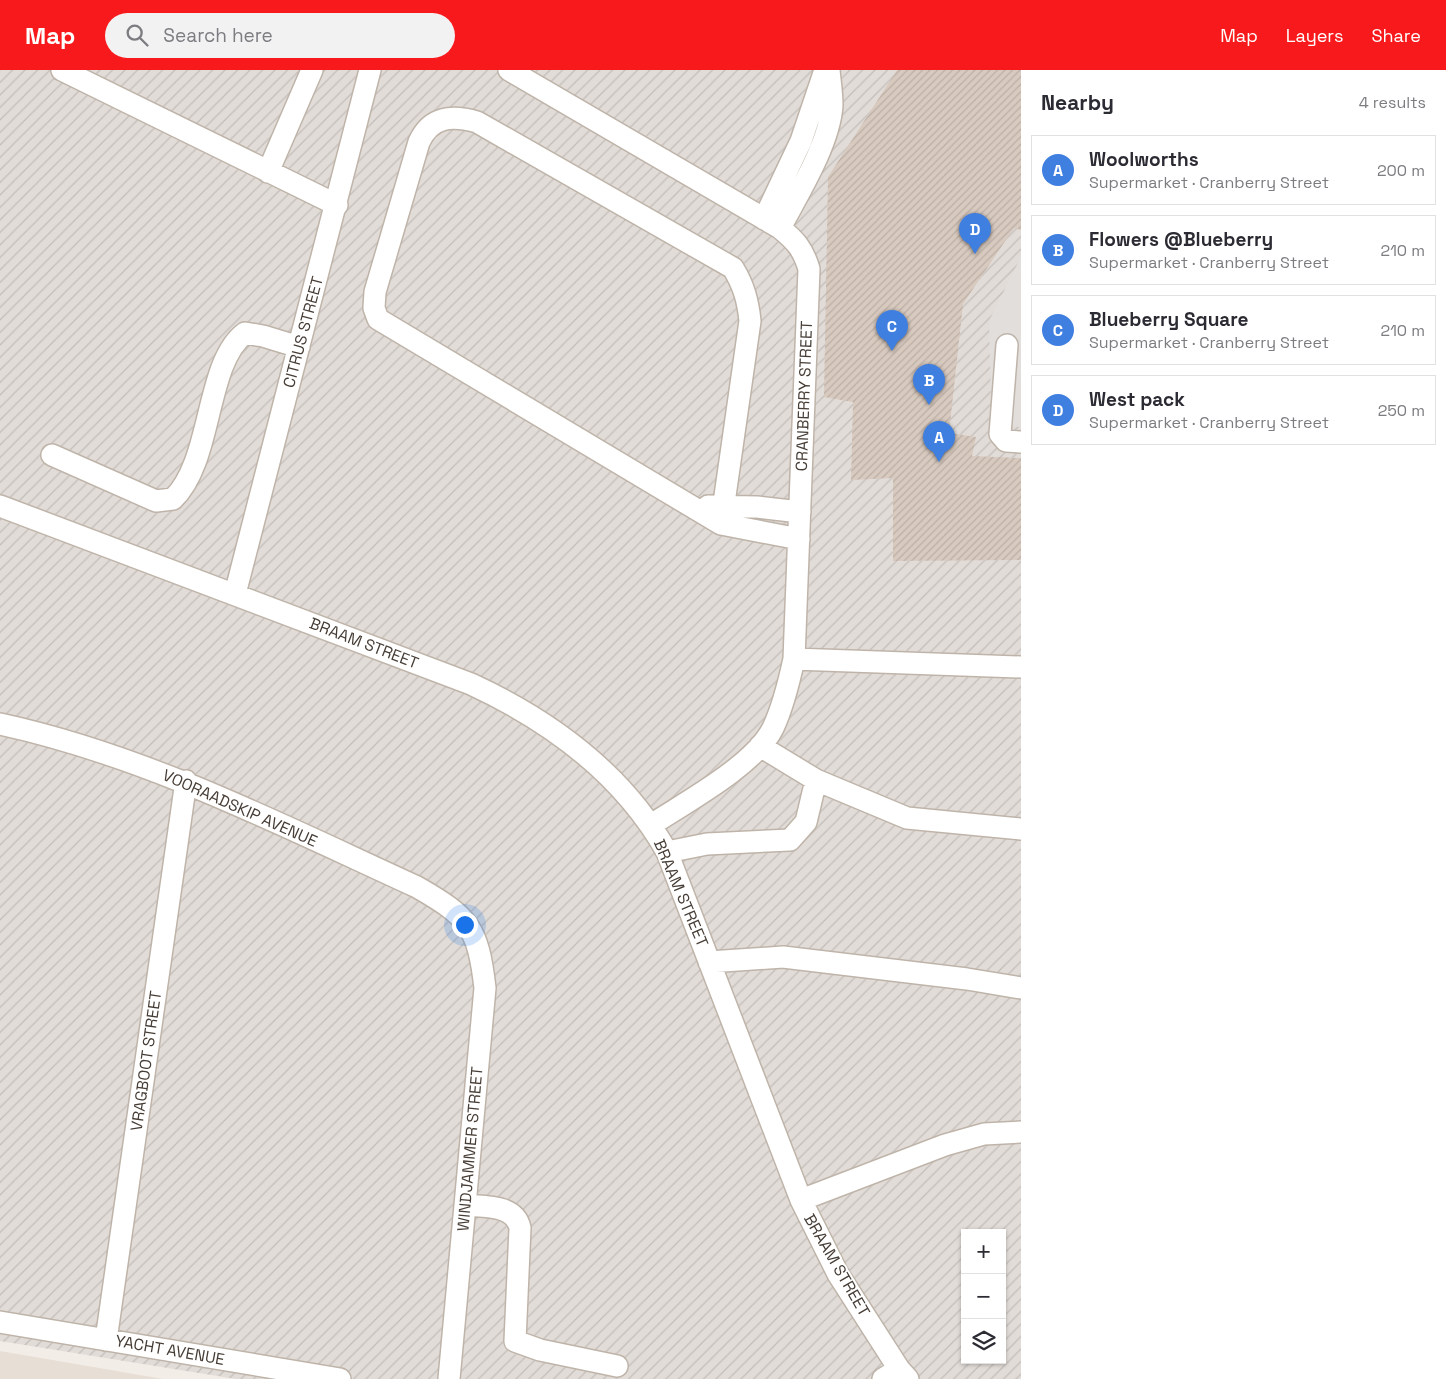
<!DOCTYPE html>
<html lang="en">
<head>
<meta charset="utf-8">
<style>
	:root { --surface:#fff; --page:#f2f2f3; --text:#2b2b33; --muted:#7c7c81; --line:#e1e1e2; --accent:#f8191c }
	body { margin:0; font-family:"Space Grotesk",sans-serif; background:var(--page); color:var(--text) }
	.controls { position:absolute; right:15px; bottom:15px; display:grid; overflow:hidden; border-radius:0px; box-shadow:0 1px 4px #0004 }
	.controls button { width:45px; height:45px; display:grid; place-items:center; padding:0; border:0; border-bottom:1px solid var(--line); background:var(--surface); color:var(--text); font:25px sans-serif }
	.you { position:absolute; left:464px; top:854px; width:18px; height:18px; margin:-12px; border:4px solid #fff; border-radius:50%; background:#1a73e8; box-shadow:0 0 0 8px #1a73e833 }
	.badge { display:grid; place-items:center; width:32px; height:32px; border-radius:50%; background:var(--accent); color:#fff; font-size:16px; font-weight:700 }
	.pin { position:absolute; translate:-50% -41px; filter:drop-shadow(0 1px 2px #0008) }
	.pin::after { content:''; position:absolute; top:26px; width:18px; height:15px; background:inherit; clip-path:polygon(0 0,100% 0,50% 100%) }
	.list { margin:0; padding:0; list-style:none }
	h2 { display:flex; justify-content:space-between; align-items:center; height:65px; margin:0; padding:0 20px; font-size:21px }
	h2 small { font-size:16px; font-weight:400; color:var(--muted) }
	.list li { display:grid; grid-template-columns:32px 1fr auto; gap:15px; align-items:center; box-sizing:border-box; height:70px; margin:0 10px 10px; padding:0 10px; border:1px solid var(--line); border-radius:0px }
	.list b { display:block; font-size:19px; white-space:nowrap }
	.list p { margin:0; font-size:16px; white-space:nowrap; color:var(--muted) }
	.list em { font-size:16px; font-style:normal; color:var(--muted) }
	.icon { flex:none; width:28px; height:28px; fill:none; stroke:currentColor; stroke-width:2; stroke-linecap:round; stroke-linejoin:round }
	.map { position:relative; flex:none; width:1021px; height:1309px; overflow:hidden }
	header { display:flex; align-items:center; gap:30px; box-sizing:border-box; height:70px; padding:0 25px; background:var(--accent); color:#fff }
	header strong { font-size:24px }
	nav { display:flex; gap:28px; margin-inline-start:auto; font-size:18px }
	.search { width:350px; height:45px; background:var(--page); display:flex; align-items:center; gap:12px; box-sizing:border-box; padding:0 18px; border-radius:28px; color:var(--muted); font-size:19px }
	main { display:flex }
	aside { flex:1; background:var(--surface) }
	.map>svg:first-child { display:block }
</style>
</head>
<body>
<header>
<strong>Map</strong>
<div class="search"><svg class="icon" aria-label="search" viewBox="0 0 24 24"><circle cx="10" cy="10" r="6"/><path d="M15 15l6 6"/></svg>Search here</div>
<nav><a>Map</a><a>Layers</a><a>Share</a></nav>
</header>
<main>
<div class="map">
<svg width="1021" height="1309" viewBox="0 0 1021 1309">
	<defs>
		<pattern id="industrial-furrows" width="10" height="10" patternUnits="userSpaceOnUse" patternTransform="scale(1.25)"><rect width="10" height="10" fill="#e2dcd8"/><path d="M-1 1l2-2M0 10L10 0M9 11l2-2" fill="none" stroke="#c3beba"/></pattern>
		<pattern id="building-hatch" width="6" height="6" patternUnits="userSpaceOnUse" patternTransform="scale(1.25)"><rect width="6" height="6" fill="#d8cabf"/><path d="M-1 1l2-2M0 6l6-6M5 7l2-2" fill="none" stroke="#bbaea5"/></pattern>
	</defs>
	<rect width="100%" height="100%" fill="#f3ede7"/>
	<path fill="#e7ded5" d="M0,1281l163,28h-163z"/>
	<path fill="url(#industrial-furrows)" fill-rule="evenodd" d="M0,0h1021v1309h-785l-236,-38zM965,1163h37v127h-37z"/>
	<path fill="#e1dedc" d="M1021,187v170l-14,-1 -16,-24 -2,-81z"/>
	<path fill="url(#building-hatch)" d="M897,0h124v160l-7,-2 -51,76 -14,129 27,4 -4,19 49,2v102l-128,1v-83l-42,2 2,-78 -29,-5 4,-220z"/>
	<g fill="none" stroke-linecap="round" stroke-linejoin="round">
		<g stroke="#bfb4a9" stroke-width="24">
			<path id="minor" d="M62,0l275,135
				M509,0l271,158c16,13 23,21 29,41l-15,390c-5,23 -11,48 -21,69 -18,37 -87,74 -122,97
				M268,102l44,-102
				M764,149l37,-78 24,-71
				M780,158c18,-34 50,-85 52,-123 0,-12 -2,-24 -3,-35
				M1007,275l-7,89 6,7 15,1
				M52,385l104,46 17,-2c40,-38 32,-136 72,-166l18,3 36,11
				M0,436l471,178c80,37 152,90 196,168l134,348 37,74 61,95 9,10
				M708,436l49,1 43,5
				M721,454l29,-203c-2,-20 -6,-35 -17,-53l-256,-146c-25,-7 -46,-6 -58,20l-44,150 -1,16 4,11 343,205 78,15
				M235,524l135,-524
				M794,589l227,8
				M0,654c147,32 281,101 417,163 52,30 61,40 68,101l-36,391
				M760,676l56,34 91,38 114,11
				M667,782l40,-8 83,-4 16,-18 10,-42
				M709,892l74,-5 184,22 54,9
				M801,1130l144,-55 39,-11 37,-2
				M465,1135c19,2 50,-1 55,23l-5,113 25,9 77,16
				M0,1252l340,57
				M106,1270l80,-559
				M883,1309l16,-10"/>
		</g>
		<use href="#minor" stroke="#fff" stroke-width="21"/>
	</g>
	<g text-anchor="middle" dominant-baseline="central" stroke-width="4" stroke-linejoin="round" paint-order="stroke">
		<g font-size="16" fill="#463d36" stroke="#fff">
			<text transform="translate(303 262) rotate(-75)">CITRUS STREET</text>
			<text transform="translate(804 326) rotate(-88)">CRANBERRY STREET</text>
			<text transform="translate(364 573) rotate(21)">BRAAM STREET</text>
			<text transform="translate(240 738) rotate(24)">VOORAADSKIP AVENUE</text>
			<text transform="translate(681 823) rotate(67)">BRAAM STREET</text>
			<text transform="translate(146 991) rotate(-82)">VRAGBOOT STREET</text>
			<text transform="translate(470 1079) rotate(-85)">WINDJAMMER STREET</text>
			<text transform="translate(837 1195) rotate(60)">BRAAM STREET</text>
			<text transform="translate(170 1280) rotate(10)">YACHT AVENUE</text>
		</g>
	</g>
</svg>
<div class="controls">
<button>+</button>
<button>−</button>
<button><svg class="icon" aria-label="layers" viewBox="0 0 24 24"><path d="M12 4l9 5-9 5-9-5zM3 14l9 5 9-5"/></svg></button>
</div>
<div class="you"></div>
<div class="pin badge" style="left:939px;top:392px;background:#3f7fe0">A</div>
<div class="pin badge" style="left:929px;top:335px;background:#3f7fe0">B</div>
<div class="pin badge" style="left:892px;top:281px;background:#3f7fe0">C</div>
<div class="pin badge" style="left:975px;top:184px;background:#3f7fe0">D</div>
</div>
<aside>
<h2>Nearby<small>4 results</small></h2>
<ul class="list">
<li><span class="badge" style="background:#3f7fe0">A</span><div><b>Woolworths</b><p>Supermarket · Cranberry Street</p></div><em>200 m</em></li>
<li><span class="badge" style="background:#3f7fe0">B</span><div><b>Flowers @Blueberry</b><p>Supermarket · Cranberry Street</p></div><em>210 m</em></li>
<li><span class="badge" style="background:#3f7fe0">C</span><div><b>Blueberry Square</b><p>Supermarket · Cranberry Street</p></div><em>210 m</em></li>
<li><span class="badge" style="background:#3f7fe0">D</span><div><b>West pack</b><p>Supermarket · Cranberry Street</p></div><em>250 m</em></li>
</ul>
</aside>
</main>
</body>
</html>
